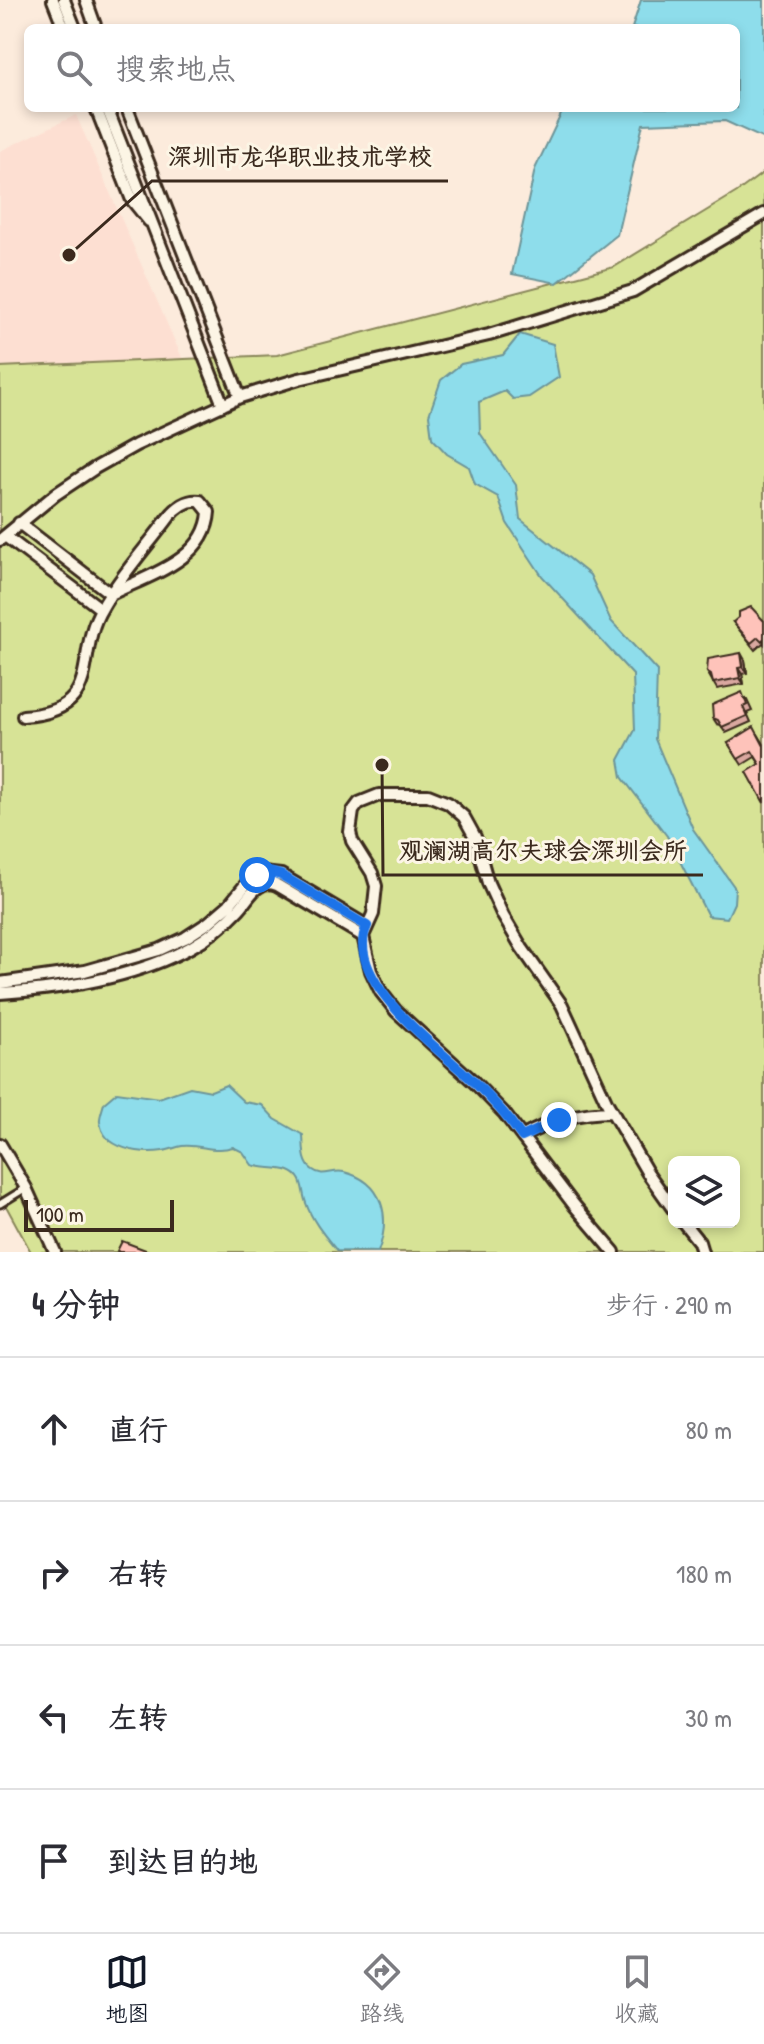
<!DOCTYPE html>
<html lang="zh">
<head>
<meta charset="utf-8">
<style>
	:root { --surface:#fff; --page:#f2f2f3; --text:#2b2b33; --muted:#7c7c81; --line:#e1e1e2; --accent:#111827 }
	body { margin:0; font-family:"Patrick Hand","LXGW WenKai TC",sans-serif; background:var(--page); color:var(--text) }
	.controls { position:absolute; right:24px; bottom:24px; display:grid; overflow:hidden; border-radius:12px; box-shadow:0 4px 12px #0003 }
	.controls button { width:72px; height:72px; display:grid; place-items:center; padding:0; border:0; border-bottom:2px solid var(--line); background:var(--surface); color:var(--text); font:40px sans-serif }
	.scale { position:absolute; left:24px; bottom:20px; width:150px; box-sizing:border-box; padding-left:8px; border:4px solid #3b2a1e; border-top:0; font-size:22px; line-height:28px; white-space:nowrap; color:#3b2a1e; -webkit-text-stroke:6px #fcf5e5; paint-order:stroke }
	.stop { position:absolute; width:24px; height:24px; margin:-18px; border:6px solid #1a73e8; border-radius:50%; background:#fff }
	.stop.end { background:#1a73e8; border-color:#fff; box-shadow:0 2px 8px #0008 }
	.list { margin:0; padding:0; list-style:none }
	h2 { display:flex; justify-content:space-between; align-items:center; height:104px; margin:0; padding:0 32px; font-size:34px }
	h2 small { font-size:26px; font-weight:400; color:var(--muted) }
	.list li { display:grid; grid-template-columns:52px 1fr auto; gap:24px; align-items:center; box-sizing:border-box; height:144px; padding:0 32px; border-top:2px solid var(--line) }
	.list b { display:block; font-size:30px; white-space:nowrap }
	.list em { font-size:26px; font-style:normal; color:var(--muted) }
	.icon { flex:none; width:44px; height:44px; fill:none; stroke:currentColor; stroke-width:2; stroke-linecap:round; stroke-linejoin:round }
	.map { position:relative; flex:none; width:764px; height:1252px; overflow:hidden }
	.search { position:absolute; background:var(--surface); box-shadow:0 4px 12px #0003; left:24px; right:24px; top:24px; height:88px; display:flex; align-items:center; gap:20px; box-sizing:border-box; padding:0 28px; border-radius:12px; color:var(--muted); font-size:30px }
	.sheet { height:680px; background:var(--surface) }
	nav { display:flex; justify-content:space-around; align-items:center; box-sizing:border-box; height:112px; border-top:2px solid var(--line); background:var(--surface); font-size:22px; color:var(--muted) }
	nav a { display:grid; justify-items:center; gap:4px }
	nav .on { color:var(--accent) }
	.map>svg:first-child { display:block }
</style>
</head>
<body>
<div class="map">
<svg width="764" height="1252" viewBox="0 0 764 1252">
	<rect width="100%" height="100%" fill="#fcebdc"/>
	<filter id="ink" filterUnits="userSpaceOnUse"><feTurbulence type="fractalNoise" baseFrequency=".0125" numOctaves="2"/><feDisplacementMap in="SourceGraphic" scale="16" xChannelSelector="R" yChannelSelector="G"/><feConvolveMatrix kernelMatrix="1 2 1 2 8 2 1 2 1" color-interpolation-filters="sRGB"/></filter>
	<g filter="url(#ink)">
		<path fill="#fddfd2" d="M76,115l107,245 -183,7v-216z"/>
		<path fill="#d7e396" stroke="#89865a" stroke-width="2" fill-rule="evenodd" d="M764,172v1080h-733l-31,-57v-828l277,-12 337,-88 123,-75zM674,1162h60v60h-60z"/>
		<path fill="#8eddeb" stroke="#6d9599" stroke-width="2" d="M641,0h123v139l-39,-18 -82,3 -26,111 -60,48 -45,-9 23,-105 29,-61h172v-80h-104z
			M520,334l33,10 6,33 -30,20 -16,2 -8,-8 -26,11 1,31 36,52 4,34 70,56 21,46 46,50 -2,68 38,90 42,59 -1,15 -7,15 -19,-2 -41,-80 -45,-59 -3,-17 16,-30 -2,-55 -91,-99 -35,-53 -9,-26 -23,-13 -6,-17 -22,-13 -15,-16 -3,-23 12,-35 20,-16 42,-9z
			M226,1085l18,17 18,3 13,14 28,16c1,12 -1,28 10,35 10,8 20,-1 31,2 40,10 47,45 34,80l-41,-1c-12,-15 -25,-30 -31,-48 -5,-12 -1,-26 -17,-32 -12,-4 -25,-2 -37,-6l-9,-13 -10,-5c-20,6 -32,-3 -51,-1 -6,1 -12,4 -19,5 -21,3 -60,-1 -63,-29 -1,-5 3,-14 4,-19l13,-11 42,6 31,-11 21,4z"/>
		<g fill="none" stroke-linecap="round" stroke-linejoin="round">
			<g stroke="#3b2a1e" stroke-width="11">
				<path id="service" d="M0,1204l26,-16"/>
			</g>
			<g stroke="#3b2a1e" stroke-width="16">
				<path id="minor" d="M53,0l11,28
					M64,0l11,28
					M86,0l10,28
					M96,108l36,92 17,21
					M107,108l116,297
					M127,108l113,289
					M19,523l92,71c36,-18 95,-34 98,-82l-9,-11c-13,-2 -23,6 -31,16 -22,30 -49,59 -67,91 -29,47 4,103 -79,108
					M5,536l96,73
					M0,540l56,-46 39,-26 41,-23 104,-48 59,-18 190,-44 144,-44 131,-77
					M0,983l85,-12 74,-21 26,-12 23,-15 21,-18 22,-27 12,-5 18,2 86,51
					M0,993c63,-4 135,-15 191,-46 18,-10 34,-23 48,-38 7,-7 12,-18 21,-23 6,-4 11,-3 17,-1l86,51
					M522,1137c29,-17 57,-25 90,-25
					M0,1144l26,44 29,64
					M683,1222l16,20 3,10
					M614,1252l-40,-47 -70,-92 -30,-31 -78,-71 -15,-19 -10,-21 -8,-35 10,-22 3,-28 -4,-13 -20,-32 -2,-9 3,-21 6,-8 20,-8h49l20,8 16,14 11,20 13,46 15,33 19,32 40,57 45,98 40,69 27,38"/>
			</g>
			<use href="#service" stroke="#fcf5e5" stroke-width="5"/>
			<use href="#minor" stroke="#fcf5e5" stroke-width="10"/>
		</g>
		<path fill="#daa8a0" stroke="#3b2a1e" stroke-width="2" d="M764,621v23l-1,-1 -8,7 -22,-28z
			M745,660l2,13 -5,1 2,10 -27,5 -10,-17z
			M746,698l6,13 -5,2 4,9 -25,11 -5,-8 -4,-1 -4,-6z
			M758,734l6,10v59l-4,-39 -5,-7 -13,8 -14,-22z"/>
		<path fill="#b28882" stroke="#3b2a1e" stroke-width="2" d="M741,653l4,7 2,13 -4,-6z
			M738,668l4,6 2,10 -4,-6z"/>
		<path fill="#fec3ba" stroke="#3b2a1e" stroke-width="2" d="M751,607l13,14v17l-2,3 -4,-4 -7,6 -18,-21 6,-5v-5z
			M741,653l2,14 -5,1 2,10 -27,5 -2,-8 -4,-3 1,-13z
			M742,692l5,13 -4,2 4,9 -25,11 -4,-7 -5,-2 -1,-13z
			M754,727l10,19v57l-17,-31 13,-8 -8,-13 -14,8 -10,-16z
			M122,1241l29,11h-32l-2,-1z"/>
	</g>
	<g fill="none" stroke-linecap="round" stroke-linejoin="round" filter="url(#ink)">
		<path stroke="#1a73e8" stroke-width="10" d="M257,875l13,-3 11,3 86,51c-25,53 73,124 106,155 18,17 35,36 49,56l37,-17"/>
	</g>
	<path fill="none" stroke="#3b2a1e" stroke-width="3" d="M69 255L152 181H448M382 765L383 875H703"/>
	<g fill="#3b2a1e" stroke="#fcf5e5" stroke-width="3">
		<circle cx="69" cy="255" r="8"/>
		<circle cx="382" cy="765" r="8"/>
	</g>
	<g font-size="24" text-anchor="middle" font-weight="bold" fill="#3b2a1e" stroke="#fcf5e5" stroke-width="6" stroke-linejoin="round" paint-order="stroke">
		<text x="300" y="165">深圳市龙华职业技术学校</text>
		<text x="543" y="859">观澜湖高尔夫球会深圳会所</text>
	</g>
</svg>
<div class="controls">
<button><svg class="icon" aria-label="layers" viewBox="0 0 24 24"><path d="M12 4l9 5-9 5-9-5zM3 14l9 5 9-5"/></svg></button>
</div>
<div class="scale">100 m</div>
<div class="stop" style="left:257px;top:875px"></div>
<div class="stop end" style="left:559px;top:1120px"></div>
<div class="search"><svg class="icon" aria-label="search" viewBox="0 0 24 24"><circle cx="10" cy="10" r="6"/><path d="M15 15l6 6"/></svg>搜索地点</div>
</div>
<section class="sheet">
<h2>4 分钟<small>步行 · 290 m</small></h2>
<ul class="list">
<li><svg class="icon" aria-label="ahead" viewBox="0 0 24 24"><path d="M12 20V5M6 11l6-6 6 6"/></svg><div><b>直行</b></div><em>80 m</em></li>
<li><svg class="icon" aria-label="right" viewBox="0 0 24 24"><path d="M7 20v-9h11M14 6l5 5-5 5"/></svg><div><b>右转</b></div><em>180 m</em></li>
<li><svg class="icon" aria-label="left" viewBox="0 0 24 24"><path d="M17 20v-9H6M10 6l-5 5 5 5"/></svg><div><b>左转</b></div><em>30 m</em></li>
<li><svg class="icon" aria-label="arrive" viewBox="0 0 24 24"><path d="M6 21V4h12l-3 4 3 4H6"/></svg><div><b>到达目的地</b></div></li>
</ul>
</section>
<nav>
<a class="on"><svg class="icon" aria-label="map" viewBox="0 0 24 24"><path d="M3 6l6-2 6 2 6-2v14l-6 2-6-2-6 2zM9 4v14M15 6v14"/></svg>地图</a>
<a><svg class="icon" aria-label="directions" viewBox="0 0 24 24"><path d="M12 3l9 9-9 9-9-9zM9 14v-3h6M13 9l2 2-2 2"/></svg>路线</a>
<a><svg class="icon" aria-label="saved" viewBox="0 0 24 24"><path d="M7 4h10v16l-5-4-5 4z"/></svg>收藏</a>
</nav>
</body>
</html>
